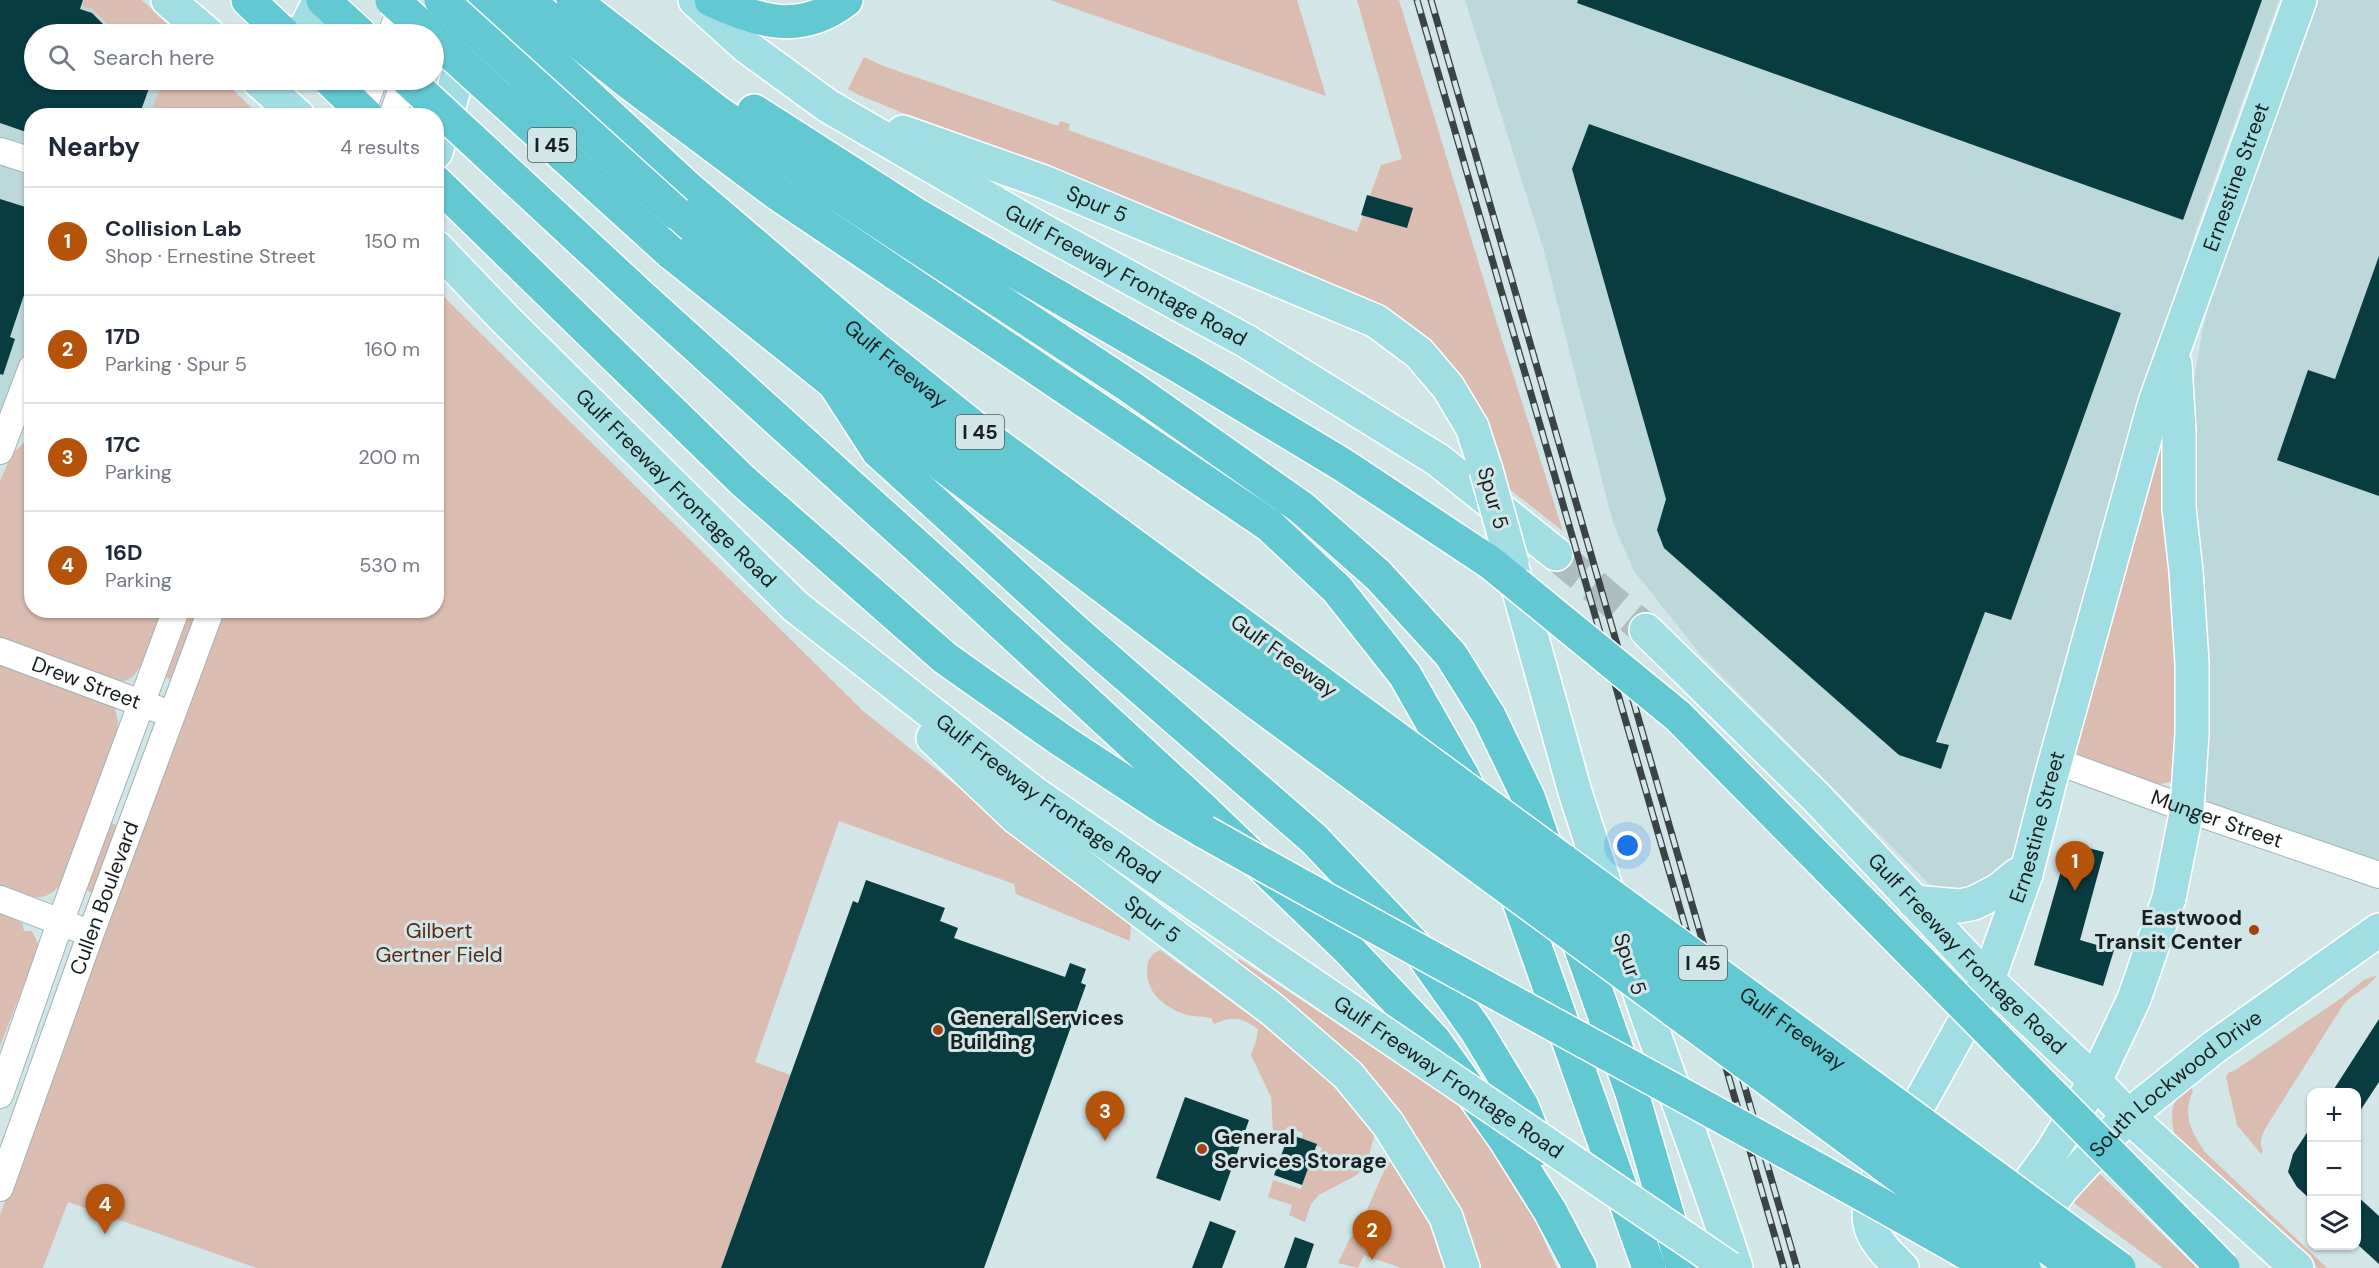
<!DOCTYPE html>
<html lang="en">
<head>
<meta charset="utf-8">
<style>
	:root { --surface:#fff; --page:#f2f2f3; --text:#1f2937; --muted:#747a83; --line:#e0e1e3; --accent:#b45309 }
	body { margin:0; font-family:"DM Sans",sans-serif; background:var(--page); color:var(--text) }
	.controls { position:absolute; right:18px; bottom:18px; display:grid; overflow:hidden; border-radius:12px; box-shadow:0 2px 4px #0004 }
	.controls button { width:54px; height:54px; display:grid; place-items:center; padding:0; border:0; border-bottom:2px solid var(--line); background:var(--surface); color:var(--text); font:30px sans-serif }
	.you { position:absolute; left:1628px; top:846px; width:21px; height:21px; margin:-15px; border:4px solid #fff; border-radius:50%; background:#1a73e8; box-shadow:0 0 0 9px #1a73e833 }
	.badge { display:grid; place-items:center; width:39px; height:39px; border-radius:50%; background:var(--accent); color:#fff; font-size:20px; font-weight:700 }
	.pin { position:absolute; translate:-50% -50px; filter:drop-shadow(0 2px 3px #0008) }
	.pin::after { content:''; position:absolute; top:32px; width:21px; height:18px; background:inherit; clip-path:polygon(0 0,100% 0,50% 100%) }
	.list { margin:0; padding:0; list-style:none }
	h2 { display:flex; justify-content:space-between; align-items:center; height:78px; margin:0; padding:0 24px; font-size:26px }
	h2 small { font-size:20px; font-weight:400; color:var(--muted) }
	.list li { display:grid; grid-template-columns:39px 1fr auto; gap:18px; align-items:center; box-sizing:border-box; height:108px; padding:0 24px; border-top:2px solid var(--line) }
	.list b { display:block; font-size:22px; white-space:nowrap }
	.list p { margin:0; font-size:20px; white-space:nowrap; color:var(--muted) }
	.list em { font-size:20px; font-style:normal; color:var(--muted) }
	.icon { flex:none; width:33px; height:33px; fill:none; stroke:currentColor; stroke-width:2; stroke-linecap:round; stroke-linejoin:round }
	.map { position:relative; flex:none; width:2379px; height:1268px; overflow:hidden }
	.search { position:absolute; background:var(--surface); box-shadow:0 2px 4px #0004; left:24px; top:24px; width:420px; height:66px; display:flex; align-items:center; gap:15px; box-sizing:border-box; padding:0 21px; border-radius:33px; color:var(--muted); font-size:22px }
	.panel { position:absolute; background:var(--surface); box-shadow:0 2px 4px #0004; left:24px; top:108px; width:420px; height:510px; border-radius:24px }
	.map>svg:first-child { display:block }
</style>
</head>
<body>
<div class="map">
<svg width="2379" height="1268" viewBox="0 0 2379 1268">
	<rect width="100%" height="100%" fill="#d2e6e8"/>
	<path fill="#bcd8db" d="M0,0h84l-2,7 10,2 26,25h-84v46h130l-14,35 -118,1 -1,275 -31,52z
		M1465,0h814l-82,227 -100,330 -85,302 -20,25 -46,10 -18,-11 -227,-228 -67,-84 -21,-48 -69,-272z
		M2311,0h68v862l-166,-57 -8,-7 -5,-20 -12,-363 14,-82 23,-90z"/>
	<path fill="#dabcb0" d="M84,0h58l36,34h-60l-26,-25 -10,-2z
		M1050,0h247l29,96z
		M1357,0h42l95,314 69,217 -59,-46 -38,-100 -281,-156 -326,-134 -11,-6 16,-32 22,10 172,59 2,-5 10,3 -2,6 289,102 24,-67 21,-6z
		M163,80h60l36,35h-109z
		M437,290l426,421 268,214 -1,16 -114,-47 -2,-10 -175,-63 -84,241 35,13 -69,193h-464l-189,-66 -25,66h-43v-53l221,-604 215,-1z
		M2166,408l13,232 -2,128 -7,14 -14,3 -90,-36z
		M31,436l1,174 130,1c-6,16 -19,66 -37,70 -4,1 -10,0 -14,0l-111,-40v-160l12,-27z
		M186,616l7,2 -2,9 -19,53 -10,-4z
		M0,663l98,35 17,11 3,12 -1,13 -52,143c-19,32 -36,19 -65,8z
		M106,821l10,4 -2,17 -19,52 -12,-5z
		M0,913l22,10 2,8h8l7,15 -39,100z
		M1160,950l147,107 68,76 -9,33 -11,10 -36,19 -8,9 -6,18 -16,-7 3,-10 -24,-8 5,-17 28,9 13,-38 6,2 2,-5 -21,-9 2,-6 -16,-6 -4,9 -10,-5 -2,-34 -20,-42 5,-14 2,-12c-18,-12 -24,-13 -44,-5l-3,-6c-8,-2 -17,-1 -24,-3 -20,-6 -40,-21 -40,-43 0,-12 3,-17 13,-22z
		M1239,959l230,152 28,41 38,68 22,48h-79l-17,-41 -228,-260z
		M2377,975c-9,14 -23,17 -34,30l-78,124c-4,8 -6,14 -2,22l-2,3 -24,-29 -11,-48 3,-5 5,-1 106,-72 24,-19z
		M2191,1086l2,5c-11,24 -2,39 11,60l123,117h-9l-144,-135c-4,-23 -3,-33 17,-47z
		M1397,1160l4,1 51,107h-51l-37,-13 -6,13 -20,-5 11,-23 11,-14 25,-57 5,-7z
		M2096,1170l101,98h-34l-93,-68z"/>
	<path fill="#083c41" d="M0,0h83l-3,9 12,4 21,21h-79v46h118l-13,36h-107v18l-32,-11z
		M1578,0h684l-79,220 -606,-217z
		M1589,124l532,189 -110,307 -26,-8 -49,130 13,3 -8,24 -42,-14 -235,-207 -7,-18 9,-31 -94,-330z
		M1367,195l46,13 -6,20 -46,-13z
		M0,199l32,10v79l-5,-2 -17,51 5,2 -12,36 -3,-1z
		M2379,256v240l-102,-36 31,-90 27,9z
		M2069,843l35,9 -24,88 34,10 -11,36 -69,-21z
		M866,880l79,28 -5,13 18,7 -4,10 111,39 5,-14 16,6 -5,14 5,2 -102,283h-263l132,-367 5,2z
		M2379,1019v63l-23,35v-25h-24z
		M1185,1097l64,23 -29,81 -64,-23z
		M2312,1125v76l-15,-14 -9,-15 5,-18z
		M1289,1134l28,10 -15,41 -28,-10z
		M2356,1195l23,21v48l-23,-21z
		M1210,1221l26,10 -14,37h-30z
		M1295,1237l19,7 -8,24h-22z"/>
	<g fill="none" stroke-linecap="round" stroke-linejoin="round">
		<path stroke="#adbec0" stroke-width="33" stroke-dasharray="33 16" stroke-linecap="butt" d="M1556,554l90,76"/>
		<g stroke="#a0b4b6" stroke-width="28">
			<g id="minor">
				<path d="M391,34l13,-34"/>
				<path d="M360,116l14,-36"/>
				<path d="M392,116l13,-36"/>
				<path d="M0,151l32,10"/>
				<path d="M0,451l32,-84"/>
				<path id="s1" d="M0,651l157,58"/>
				<path id="s2" d="M2056,761l131,48 192,66"/>
				<path d="M0,899l76,29"/>
				<path d="M0,1095l60,-172 116,-313"/>
				<path id="s3" d="M0,1188l91,-255 120,-323"/>
			</g>
		</g>
		<g stroke="#fff" stroke-width="36">
			<g id="major">
				<path d="M168,0l40,34"/>
				<path id="s4" d="M695,0l52,47 81,59 214,124 204,111 192,119 118,94"/>
				<path d="M289,34l14,-1 17,-33"/>
				<path d="M258,80l40,36"/>
				<path id="s5" d="M903,132l141,50 332,139 43,32 29,34 24,40 14,43"/>
				<path d="M436,152l33,-116"/>
				<path id="s6" d="M436,247l70,73 289,286 239,187 239,165"/>
				<path d="M1513,570l62,222 38,117"/>
				<path id="s7" d="M1646,630l171,168 171,182 107,101 33,35 169,152"/>
				<path id="s8" d="M933,738l83,79 257,193 75,65 40,49 58,93 17,51"/>
				<path d="M1914,902l46,4 14,-3 25,-13 18,-15 9,-1"/>
				<path d="M1631,967c33,101 73,199 105,301"/>
				<path d="M2003,1218l48,-65 44,-72 39,-82 35,-101 18,-89 5,-75v-71l-6,-92 -7,-63v-77l-4,-67"/>
				<path id="s9" d="M2026,1235l38,-49 64,-70 85,-68 166,-118"/>
				<path id="s10" d="M1902,1268c-34,-33 -41,-45 -24,-90l110,-198 38,-106 25,-97 104,-375 145,-402"/>
			</g>
		</g>
		<g stroke="#fff" stroke-width="36">
			<g id="highway">
				<path d="M248,0l36,34"/>
				<path d="M323,0l37,34"/>
				<path id="s11" d="M485,0l203,188 185,158 112,90 302,222"/>
				<path d="M526,0l105,84 147,110 491,331 68,64 68,86 58,102 11,23"/>
				<path d="M573,0l143,111 104,72 309,203 173,122 76,67 73,80 38,61 40,83 22,64"/>
				<path d="M711,0c48,22 90,35 135,0"/>
				<path d="M754,111l161,103 272,157"/>
				<path d="M436,182l307,299 202,177 116,82 105,69 39,23"/>
				<path d="M676,213c186,169 389,316 592,464"/>
				<path d="M670,252l164,131 423,320"/>
				<path d="M643,298l306,277 258,238 142,137 85,90 70,98 46,73 30,57"/>
				<path d="M834,383l44,68 196,179 240,209 105,111 57,80 46,76 17,43"/>
				<path d="M1509,880l11,24 129,364"/>
				<path d="M1573,926l59,167 51,175"/>
			</g>
		</g>
		<use href="#minor" stroke="#fff" stroke-width="26"/>
		<use href="#major" stroke="#a1dee4" stroke-width="33"/>
		<use href="#highway" stroke="#62c8d2" stroke-width="33"/>
		<g stroke="#3a4345" stroke-width="7">
			<path id="rail" d="M1417,0l367,1268
				M1431,0l366,1268"/>
		</g>
		<use href="#rail" stroke="#d2e6e8" stroke-width="4.5" stroke-dasharray="14" stroke-linecap="butt"/>
		<g stroke="#fff" stroke-width="36" stroke-linecap="butt">
			<g id="major-bridge">
				<path d="M1486,470l26,93"/>
				<path id="s12" d="M1273,958l456,310"/>
			</g>
		</g>
		<g stroke="#fff" stroke-width="36" stroke-linecap="butt">
			<g id="highway-bridge">
				<path d="M392,0l38,34"/>
				<path d="M441,0l235,213"/>
				<path d="M434,38l236,214"/>
				<path d="M330,80l37,36"/>
				<path d="M408,80l235,218"/>
				<path d="M1187,371l156,94 148,98 187,153 545,552"/>
				<path id="s13" d="M1287,658l832,610"/>
				<path d="M1268,677l686,500 121,91"/>
				<path d="M1257,703l767,565"/>
				<path d="M1205,832c262,148 528,287 788,436"/>
			</g>
		</g>
		<use href="#major-bridge" stroke="#a1dee4" stroke-width="33"/>
		<use href="#highway-bridge" stroke="#62c8d2" stroke-width="33"/>
	</g>
	<g fill="#a54110" stroke="#d2e6e8" stroke-width="2">
		<circle cx="2254" cy="930" r="6"/>
		<circle cx="938" cy="1030" r="6"/>
		<circle cx="1202" cy="1149" r="6"/>
	</g>
	<g text-anchor="middle" dominant-baseline="central" stroke-width="6" stroke-linejoin="round" paint-order="stroke">
		<g fill="#d2e6e8" stroke="#505b5c" stroke-width="1.5">
			<rect x="528" y="128" width="48" height="34" rx="4.5"/>
			<rect x="956" y="415" width="48" height="34" rx="4.5"/>
			<rect x="1679" y="946" width="48" height="34" rx="4.5"/>
		</g>
		<g font-size="20" font-weight="bold" fill="#181f20">
			<text x="552" y="145">I 45</text>
			<text x="980" y="432">I 45</text>
			<text x="1703" y="963">I 45</text>
		</g>
		<g font-size="21" fill="#181f20" stroke="#d2e6e8">
			<text stroke="none"><textPath href="#s10" startOffset="1170">Ernestine Street</textPath></text>
			<text stroke="none"><textPath href="#s5" startOffset="207">Spur 5</textPath></text>
			<text stroke="none"><textPath href="#s4" startOffset="513">Gulf Freeway Frontage Road</textPath></text>
			<text stroke="none"><textPath href="#s11" startOffset="549">Gulf Freeway</textPath></text>
			<text stroke="none"><textPath href="#s6" startOffset="340">Gulf Freeway Frontage Road</textPath></text>
			<text transform="translate(1493 498) rotate(74)">Spur 5</text>
			<text transform="translate(1284 656) rotate(36)">Gulf Freeway</text>
			<text stroke="none"><textPath href="#s1" startOffset="92">Drew Street</textPath></text>
			<text stroke="none"><textPath href="#s6" startOffset="826">Gulf Freeway Frontage Road</textPath></text>
			<text stroke="none"><textPath href="#s2" startOffset="171">Munger Street</textPath></text>
			<text stroke="none"><textPath href="#s10" startOffset="490">Ernestine Street</textPath></text>
			<text stroke="none"><textPath href="#s3" startOffset="308">Cullen Boulevard</textPath></text>
			<text stroke="none"><textPath href="#s8" startOffset="285">Spur 5</textPath></text>
			<text stroke="none"><textPath href="#s7" startOffset="456">Gulf Freeway Frontage Road</textPath></text>
			<text transform="translate(1630 964) rotate(72)">Spur 5</text>
			<text stroke="none"><textPath href="#s13" startOffset="627">Gulf Freeway</textPath></text>
			<text stroke="none"><textPath href="#s12" startOffset="212">Gulf Freeway Frontage Road</textPath></text>
			<text stroke="none"><textPath href="#s9" startOffset="214">South Lockwood Drive</textPath></text>
		</g>
		<g font-size="21" font-weight="bold" fill="#181f20" stroke="#d2e6e8" text-anchor="start">
			<text x="2242" y="918" text-anchor="end">Eastwood<tspan x="2242" dy="24">Transit Center</tspan></text>
			<text x="950" y="1018">General Services<tspan x="950" dy="24">Building</tspan></text>
			<text x="1214" y="1137">General<tspan x="1214" dy="24">Services Storage</tspan></text>
		</g>
		<g font-size="21" fill="#5b2813" stroke="#d2e6e8">
			<text x="439" y="931">Gilbert<tspan x="439" dy="24">Gertner Field</tspan></text>
		</g>
	</g>
</svg>
<div class="controls">
<button>+</button>
<button>−</button>
<button><svg class="icon" aria-label="layers" viewBox="0 0 24 24"><path d="M12 4l9 5-9 5-9-5zM3 14l9 5 9-5"/></svg></button>
</div>
<div class="you"></div>
<div class="pin badge" style="left:2075px;top:891px">1</div>
<div class="pin badge" style="left:1372px;top:1260px">2</div>
<div class="pin badge" style="left:1105px;top:1141px">3</div>
<div class="pin badge" style="left:105px;top:1234px">4</div>
<div class="search"><svg class="icon" aria-label="search" viewBox="0 0 24 24"><circle cx="10" cy="10" r="6"/><path d="M15 15l6 6"/></svg>Search here</div>
<section class="panel">
<h2>Nearby<small>4 results</small></h2>
<ul class="list">
<li><span class="badge">1</span><div><b>Collision Lab</b><p>Shop · Ernestine Street</p></div><em>150 m</em></li>
<li><span class="badge">2</span><div><b>17D</b><p>Parking · Spur 5</p></div><em>160 m</em></li>
<li><span class="badge">3</span><div><b>17C</b><p>Parking</p></div><em>200 m</em></li>
<li><span class="badge">4</span><div><b>16D</b><p>Parking</p></div><em>530 m</em></li>
</ul>
</section>
</div>
</body>
</html>
